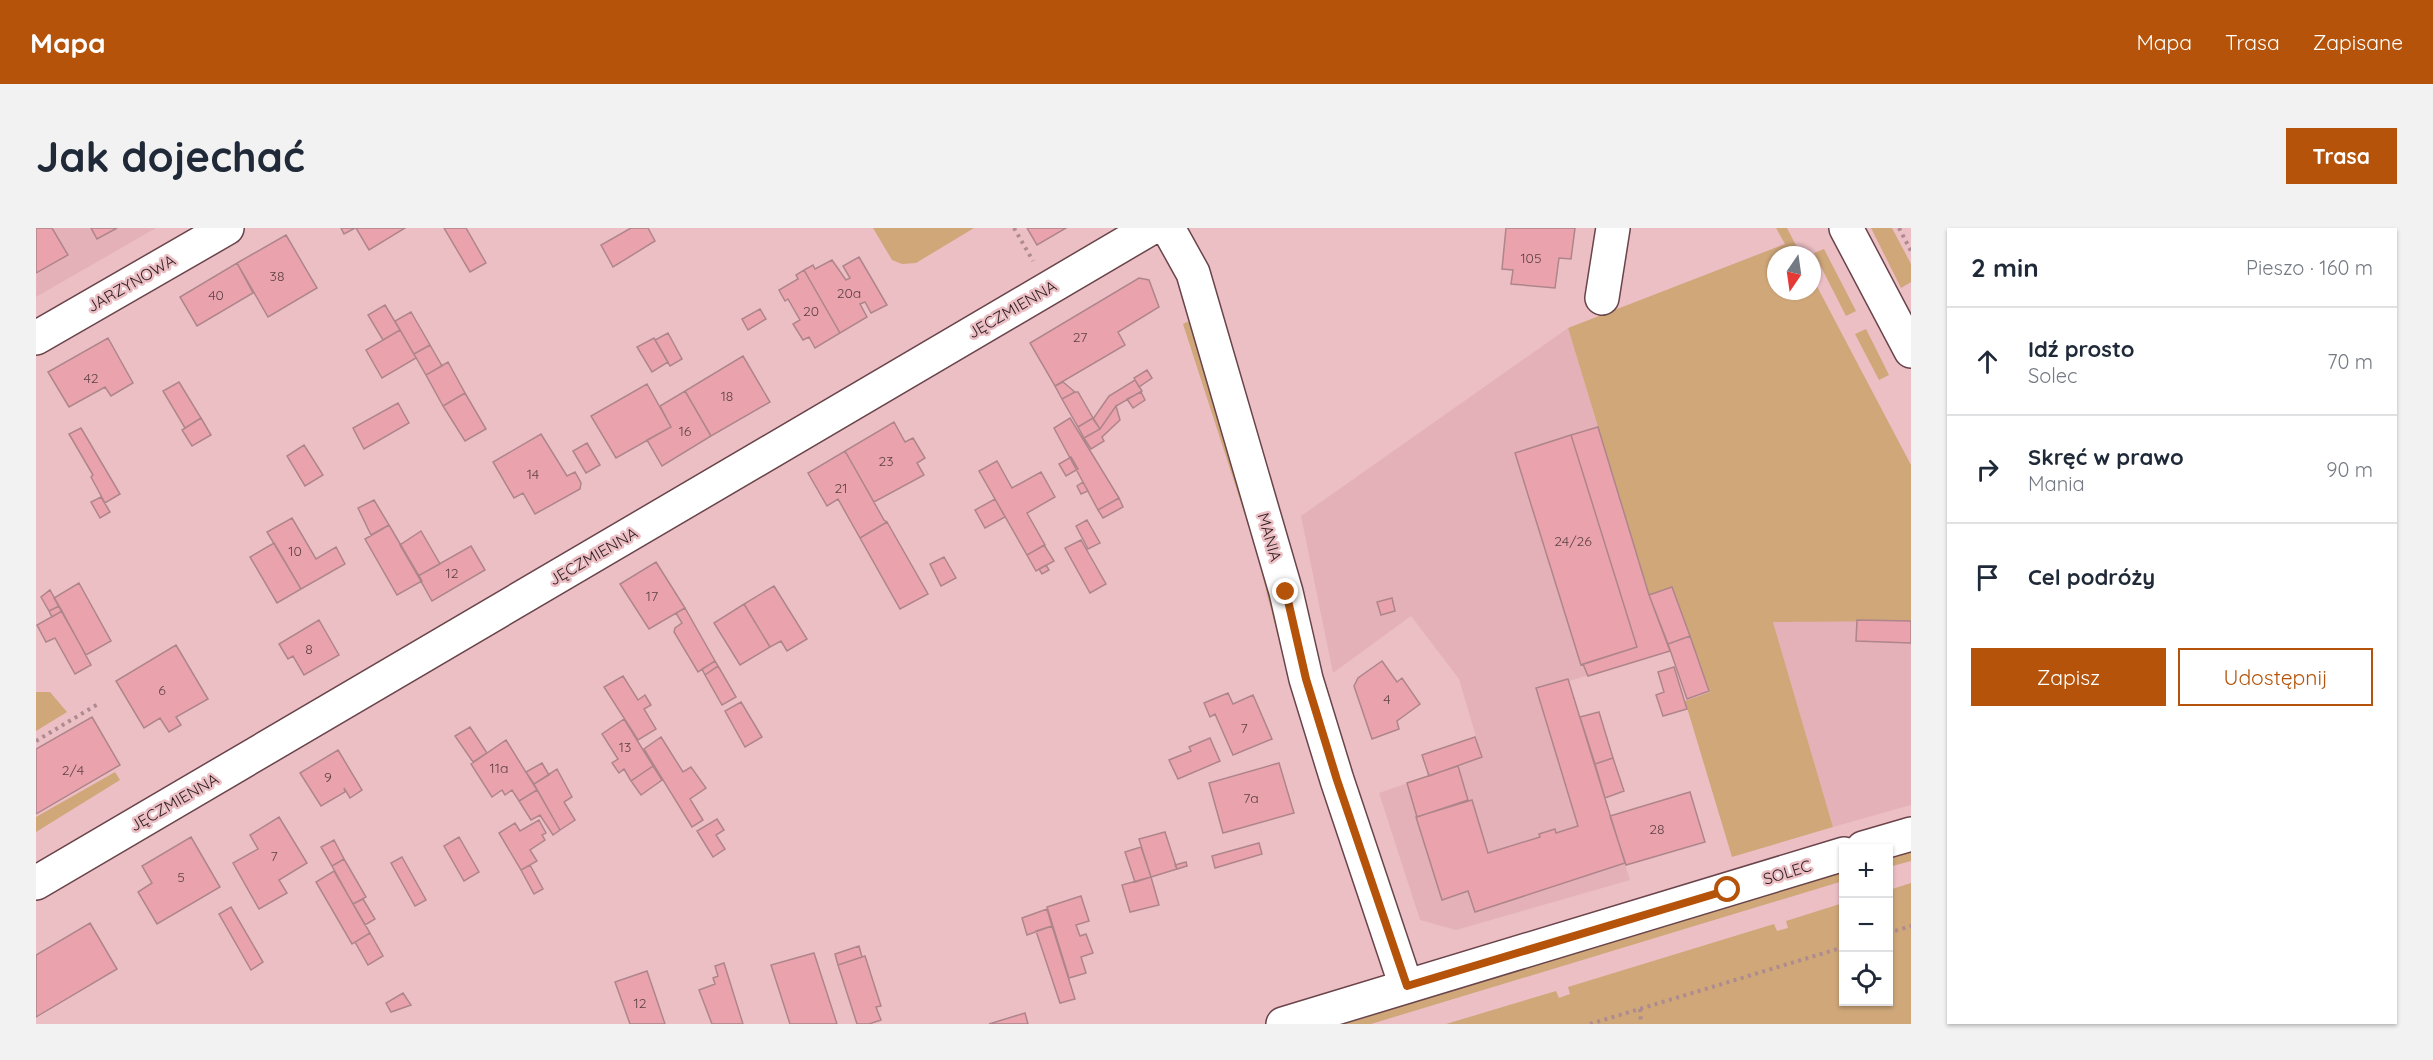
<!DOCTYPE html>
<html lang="pl">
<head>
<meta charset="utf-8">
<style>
	:root { --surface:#fff; --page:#f2f2f3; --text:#1f2937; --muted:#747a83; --line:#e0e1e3; --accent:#b45309 }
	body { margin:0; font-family:Quicksand,sans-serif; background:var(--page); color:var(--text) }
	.controls { position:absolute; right:18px; bottom:18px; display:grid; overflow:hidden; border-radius:0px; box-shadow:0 2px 4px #0004 }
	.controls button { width:54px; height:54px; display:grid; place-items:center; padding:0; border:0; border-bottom:2px solid var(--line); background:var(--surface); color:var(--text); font:30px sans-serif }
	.compass { position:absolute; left:1731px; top:18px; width:54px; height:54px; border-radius:50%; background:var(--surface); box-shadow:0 2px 4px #0004; rotate:193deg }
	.stop { position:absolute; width:18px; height:18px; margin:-14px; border:4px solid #b45309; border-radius:50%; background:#fff }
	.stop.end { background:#b45309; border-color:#fff; box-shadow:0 2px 6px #0008 }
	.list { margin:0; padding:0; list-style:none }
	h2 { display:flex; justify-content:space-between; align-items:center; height:78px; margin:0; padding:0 24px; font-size:26px }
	h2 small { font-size:20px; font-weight:400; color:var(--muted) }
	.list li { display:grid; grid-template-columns:39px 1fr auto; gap:18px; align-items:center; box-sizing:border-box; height:108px; padding:0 24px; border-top:2px solid var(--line) }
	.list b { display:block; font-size:22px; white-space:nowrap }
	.list p { margin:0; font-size:20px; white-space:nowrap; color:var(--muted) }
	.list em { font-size:20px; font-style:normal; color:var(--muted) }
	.actions { display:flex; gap:12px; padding:18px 24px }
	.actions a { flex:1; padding:14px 0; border:2px solid var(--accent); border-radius:0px; text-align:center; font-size:21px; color:var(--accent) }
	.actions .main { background:var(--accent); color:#fff }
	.icon { flex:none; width:33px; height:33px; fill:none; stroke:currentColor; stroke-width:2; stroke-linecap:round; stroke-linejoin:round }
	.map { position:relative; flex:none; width:1875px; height:796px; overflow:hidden; border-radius:0px }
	header { display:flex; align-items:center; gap:36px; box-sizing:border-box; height:84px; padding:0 30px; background:var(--accent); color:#fff }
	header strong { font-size:28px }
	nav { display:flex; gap:33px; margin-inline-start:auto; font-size:21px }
	.intro { display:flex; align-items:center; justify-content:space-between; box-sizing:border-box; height:144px; padding:0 36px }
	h1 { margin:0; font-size:42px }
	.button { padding:15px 27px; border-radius:0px; background:var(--accent); color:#fff; font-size:21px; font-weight:700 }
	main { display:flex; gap:36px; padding:0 36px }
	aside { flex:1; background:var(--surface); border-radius:0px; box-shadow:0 2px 4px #0004 }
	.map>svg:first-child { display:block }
</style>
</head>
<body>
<header>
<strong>Mapa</strong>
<nav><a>Mapa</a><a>Trasa</a><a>Zapisane</a></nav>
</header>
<div class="intro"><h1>Jak dojechać</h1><a class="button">Trasa</a></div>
<main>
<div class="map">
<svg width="1875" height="796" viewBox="0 0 1875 796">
	<rect width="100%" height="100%" fill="#ecbfc5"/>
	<path fill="#e4b1b9" d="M0,0h120l-120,69z
		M1532,100l81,267 21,56 -101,30 61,199 -174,50 -36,-10 -41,-127 103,-36 -23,-78 -48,-63 -78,57 -32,-157z
		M1821,392l54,1v184l-78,22 -60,-205z"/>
	<path fill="#cfa779" d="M837,0h101l-58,35 -14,1 -10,-4z
		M1740,0h11l14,27h-25v36h36v-14l99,188v156l-138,1 60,205 -101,30 -47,-156 25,-9 -37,-100 -24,3 -81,-267 217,-84z
		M1835,0h21l19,36v18l-10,6z
		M1788,21l32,62 -10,5 -32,-63z
		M1151,94l7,1 93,328 -4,6 -28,-111 -72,-222z
		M1830,101l23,46 -10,5 -24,-46z
		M0,464h14l17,20 -31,19z
		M79,544l5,8 -84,52v-15z
		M1875,624v9l-22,6v-8z
		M1807,644v9l-472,143h-27z
		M1875,655v141h-465l110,-33 3,7 11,-4 -2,-7 206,-63 3,7 11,-3 -2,-7 57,-18 1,99h44l1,-112z"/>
	<path fill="#eaa3ad" stroke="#ae858b" stroke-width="1.5" d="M0,0h16l16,27 -32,18z
		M55,0h26l-20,11z
		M305,0h14l-11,6z
		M320,0h49l-36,22z
		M408,0h22l20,35 -16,9z
		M595,0h17l7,13 -42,26 -12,-22z
		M991,0h39l-29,17z
		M1470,0h69l-4,31 -12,-1 -4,30 -44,-4 2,-14 -11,-1z
		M250,7l31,53 -49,29 -31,-54z
		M823,29l28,48 -16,8 -6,-11 -5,2 7,13 -27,16 -36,-63 9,-5 2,4 17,-9 14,20 4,-2 -7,-12z
		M201,35l16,30 -56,33 -17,-29z
		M768,42l36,63 -25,15 -6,-11 -6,3 -10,-16 7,-4 -12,-21 -3,2 -6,-11 19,-11 -2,-4z
		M1103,50l10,2 10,27 -41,25 7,13 -70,41 -25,-43z
		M349,77l15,25 -17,10 -15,-25z
		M724,81l6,10 -18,11 -6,-11z
		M375,84l19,33 -16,9 -19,-33z
		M364,102l16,28 -34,20 -16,-28z
		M632,105l14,26 -12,7 -15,-26z
		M72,110l25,45 -22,13 -6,-9 -36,20 -21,-35z
		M618,110l14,24 -16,10 -15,-25z
		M394,117l12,21 -16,9 -12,-21z
		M707,128l27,46 -59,34 -26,-45z
		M412,134l17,31 -22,13 -17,-31z
		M1111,142l5,8 -13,9 -5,-9z
		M1099,152l7,11 -26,15 -16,23 -7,-10 16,-23z
		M143,154l22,36 -16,10 -22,-37z
		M1027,154l12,10 -13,7 -7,-13z
		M611,156l24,43 -55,31 -25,-42z
		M649,163l26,45 -49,30 -15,-26 24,-13 -11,-21z
		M1039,164h3l15,26 -15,9 -16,-28z
		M1105,164l4,8 -12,8 -6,-9z
		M429,165l21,36 -21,12 -22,-35z
		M362,175l11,20 -45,26 -11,-21z
		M1080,178l4,14 -18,17 2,4 -13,8 -7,-11 16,-9z
		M165,190l10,17 -19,11 -10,-16z
		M1034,190l49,80 -21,12 -44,-82z
		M1057,190l7,11 -16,9 -6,-11z
		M858,194l11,20 8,-4 12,20 -8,5 7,12 -50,27 -29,-51z
		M1562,199l51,168 21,56 -82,25 -5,-12 54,-17 -66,-212z
		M45,200l39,66 -15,9 -14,-26 2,-2 -24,-41z
		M505,206l26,42 8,-4 6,11 -1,6 -45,25 -12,-21 -9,5 -21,-36z
		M1535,207l66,212 -56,18 -66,-212z
		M551,215l13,22 -14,8 -13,-22z
		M268,217l19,30 -18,11 -18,-30z
		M809,223l39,69 3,2 -27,16 -22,-39 -11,7 -19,-33z
		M1035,229l7,12 -12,7 -7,-12z
		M961,233l15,27 29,-16 14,25 -28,16 18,32 -18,10 -48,-84z
		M1047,254l5,9 -7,3 -4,-8z
		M65,269l9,15 -10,6 -9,-16z
		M1083,270l4,9 -20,11 -5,-8z
		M959,271l10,18 -20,11 -10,-18z
		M338,272l15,25 -18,10 -13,-27z
		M256,290l24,41 20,-12 9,17 -44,25 -34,-57z
		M1051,292l13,23 -12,6 -12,-23z
		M851,294l41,72 -28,15 -40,-71z
		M353,297l33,56 -25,14 -32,-56z
		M385,303l19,33 -22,12 -18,-31z
		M1045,312l25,44 -16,9 -25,-45z
		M238,315l27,46 -24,14 -27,-46z
		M1008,317l10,16 -18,10 -9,-16z
		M435,318l14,24 -53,31 -14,-25z
		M908,329l12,21 -15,8 -11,-22z
		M620,334l29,46 -36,21 -29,-45z
		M1010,337l3,5 -7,4 -3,-5z
		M43,355l32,58 -25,14 -32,-57z
		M738,358l33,53 -20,12 -6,-10 -11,6 -26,-43z
		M1636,359l18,49 -22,8 -19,-49z
		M14,362l9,16 -10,5 -8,-14z
		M1356,370l3,13 -14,4 -4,-13z
		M708,376l26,43 -30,18 -26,-42z
		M23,378l3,5 -10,6 -3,-6z
		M649,380l30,53 -17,11 -24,-40 1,-4 7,-5 -6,-10z
		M26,383l29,54 -16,9 -20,-36 -9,4 -9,-17z
		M283,392l20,35 -35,20 -11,-19 -5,3 -9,-15z
		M1821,392l54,1v22l-55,-2z
		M1654,408l19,55 -22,8 -19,-55z
		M140,417l32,54 -32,18 5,8 -12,7 -9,-14 -16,10 -28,-47z
		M679,433l3,5 -13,9 -3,-6z
		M1346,433l15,21 5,-4 18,26 -23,17 2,8 -27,10 -18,-53 4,-8z
		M682,438l18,31 -14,8 -17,-30z
		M1638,439l13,42 -24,7 -7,-21 8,-3 -6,-20z
		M587,448l15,24 7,-5 6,10 -7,4 12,20 -18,11 -34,-53z
		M1532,451l57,184 -150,49 -7,-21 -26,9 -26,-83 56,-17 16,53 52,-16 -1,-3 16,-5 1,4 22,-7 -42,-138z
		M1192,465l5,11 20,-9 19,44 -39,16 -18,-41 -5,3 -6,-14z
		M705,474l21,35 -17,10 -20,-36z
		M1563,484l14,46 -18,6 -15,-47z
		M56,489l28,48 -84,49v-65z
		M588,491l29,47 -22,15 -7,-12 -5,4 -7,-10 6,-4 -16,-25z
		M434,499l17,26 -14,9 -18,-26z
		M625,509l22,35 8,-5 15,21 -16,11 13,21 -11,7 -48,-78z
		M1439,509l7,20 -53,19 -7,-21z
		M1174,510l10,23 -42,18 -9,-19 22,-9 -2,-4z
		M470,512l31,50 -18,11 -7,-11 -7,5 -3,-5 -10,7 -21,-33z
		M302,522l24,40 -12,8 -6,-10 1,4 -24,14 -21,-33z
		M1577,530l11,33 -19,7 -10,-34z
		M506,535l7,12 -15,9 -8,-12z
		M1243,535l15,50 -71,20 -14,-50z
		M617,538l9,14 -21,15 -10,-14z
		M1422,538l10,34 -51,17 -10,-34z
		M521,541l15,28 -8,5 11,18 -15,10 -26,-46z
		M501,562l23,40 -7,5 -13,-20 -9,5 -12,-19z
		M1654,564l15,50 -79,23 -16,-49z
		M243,589l28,46 -28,17 8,13 -28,16 -26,-46 25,-14 -8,-14z
		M681,591l7,11 -8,5 9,14 -12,8 -16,-26z
		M503,592l7,13 -4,2 3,5 -15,10 7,11 -16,9 -22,-37 16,-10 5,8z
		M1129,604l12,37 -26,8 -12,-38z
		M155,609l29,50 -63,37 -19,-32 14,-9 -10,-17z
		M423,609l20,35 -15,9 -20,-35z
		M298,612l10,19 -12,7 -11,-19z
		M1223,615l3,11 -47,14 -3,-12z
		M1105,619l10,30 -16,5 -10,-30z
		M366,629l24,43 -11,6 -24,-43z
		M308,631l22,38 -13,7 -21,-38z
		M1150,634l1,4 -10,3 -2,-4z
		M494,637l13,24 -9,5 -13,-24z
		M298,643l36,62 -18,11 -36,-62z
		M1115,649l8,28 -29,7 -8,-27z
		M1045,668l8,25 -13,4 4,11 6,-2 7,19 -12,4 5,16 -17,5 -22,-71z
		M327,671l12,20 -10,6 -12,-21z
		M195,679l32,55 -12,8 -32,-56z
		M1011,681l5,17 -25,9 -5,-17z
		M54,695l27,46 -81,48v-62z
		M1016,698l23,73 -15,4 -24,-72z
		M334,705l13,23 -15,9 -13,-23z
		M823,718l3,11 -24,8 -3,-11z
		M778,725l23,71h-47l-19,-59z
		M829,728l16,50 -5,1 5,13 -12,4h-12l-19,-59z
		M688,735l19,61h-31l-13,-34 16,-6 -2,-6 5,-2 -3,-10z
		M611,743l18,53h-35l-15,-42z
		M367,765l8,12 -20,7 -5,-9z
		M989,785l3,11h-39z"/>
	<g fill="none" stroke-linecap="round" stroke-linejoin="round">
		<g stroke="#69444a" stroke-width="36">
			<path id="minor" d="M1132,0l25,45 93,319 20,87 31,101 69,206
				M1810,0l65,123
				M1566,70l11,-70
				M0,110l191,-110
				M0,655l1115,-655"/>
		</g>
		<g stroke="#69444a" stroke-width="36">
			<path id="major" d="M1827,620l48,-14
				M1247,796l561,-170"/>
		</g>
		<path stroke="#ae8b90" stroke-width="4" stroke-dasharray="3 4.5" stroke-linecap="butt" d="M978,0l19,33
			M1863,0l12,23
			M0,513l62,-37
			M1852,705l23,-7
			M1604,781l1,15
			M1554,796l254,-77"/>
		<use href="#minor" stroke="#fff" stroke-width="33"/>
		<use href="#major" stroke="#fff" stroke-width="33"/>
	</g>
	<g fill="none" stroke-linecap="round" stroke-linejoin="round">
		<path stroke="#b45309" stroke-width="8" d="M1250,364l20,87 31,101 70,206 321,-96"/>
	</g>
	<g text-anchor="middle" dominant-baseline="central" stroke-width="5" stroke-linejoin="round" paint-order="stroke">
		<g font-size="14" fill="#5f4246">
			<text x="1495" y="30">105</text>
			<text x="241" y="48">38</text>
			<text x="813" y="65">20a</text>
			<text x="180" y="67">40</text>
			<text x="775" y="83">20</text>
			<text x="1044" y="109">27</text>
			<text x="55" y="150">42</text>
			<text x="691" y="168">18</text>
			<text x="649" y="203">16</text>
			<text x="850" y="233">23</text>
			<text x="497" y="246">14</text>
			<text x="805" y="260">21</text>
			<text x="1537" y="313">24/26</text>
			<text x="259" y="323">10</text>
			<text x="416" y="345">12</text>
			<text x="616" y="368">17</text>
			<text x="273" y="421">8</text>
			<text x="126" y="462">6</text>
			<text x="1351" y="471">4</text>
			<text x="1208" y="500">7</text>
			<text x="589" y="519">13</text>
			<text x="463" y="540">11a</text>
			<text x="37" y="542">2/4</text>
			<text x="292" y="549">9</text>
			<text x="1215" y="570">7a</text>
			<text x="1621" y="601">28</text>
			<text x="238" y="628">7</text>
			<text x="145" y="649">5</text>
			<text x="604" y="775">12</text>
		</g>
		<g font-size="16" fill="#312123" stroke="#ecbfc5">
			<text transform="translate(95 55) rotate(-30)">JARZYNOWA</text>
			<text transform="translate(976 81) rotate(-30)">JĘCZMIENNA</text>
			<text transform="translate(1234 309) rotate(74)">MANIA</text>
			<text transform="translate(557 328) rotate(-30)">JĘCZMIENNA</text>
			<text transform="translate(138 574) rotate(-30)">JĘCZMIENNA</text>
			<text transform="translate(1751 644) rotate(-17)">SOLEC</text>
		</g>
	</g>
</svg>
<div class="controls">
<button>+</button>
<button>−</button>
<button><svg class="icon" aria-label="locate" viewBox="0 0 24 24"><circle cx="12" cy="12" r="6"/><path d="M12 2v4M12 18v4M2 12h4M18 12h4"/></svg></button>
</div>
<svg class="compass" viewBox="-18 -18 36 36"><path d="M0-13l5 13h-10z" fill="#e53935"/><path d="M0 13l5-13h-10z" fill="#747a83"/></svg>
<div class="stop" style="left:1692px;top:662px"></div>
<div class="stop end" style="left:1250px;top:364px"></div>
</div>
<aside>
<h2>2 min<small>Pieszo · 160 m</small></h2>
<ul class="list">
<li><svg class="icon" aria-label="ahead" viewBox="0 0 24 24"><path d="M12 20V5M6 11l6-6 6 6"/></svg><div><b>Idź prosto</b><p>Solec</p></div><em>70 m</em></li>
<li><svg class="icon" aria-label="right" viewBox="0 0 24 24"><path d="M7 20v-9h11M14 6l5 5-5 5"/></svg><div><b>Skręć w prawo</b><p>Mania</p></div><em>90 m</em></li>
<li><svg class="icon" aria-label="arrive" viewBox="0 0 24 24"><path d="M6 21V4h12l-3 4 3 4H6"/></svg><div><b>Cel podróży</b></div></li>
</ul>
<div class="actions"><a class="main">Zapisz</a><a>Udostępnij</a></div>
</aside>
</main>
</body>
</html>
